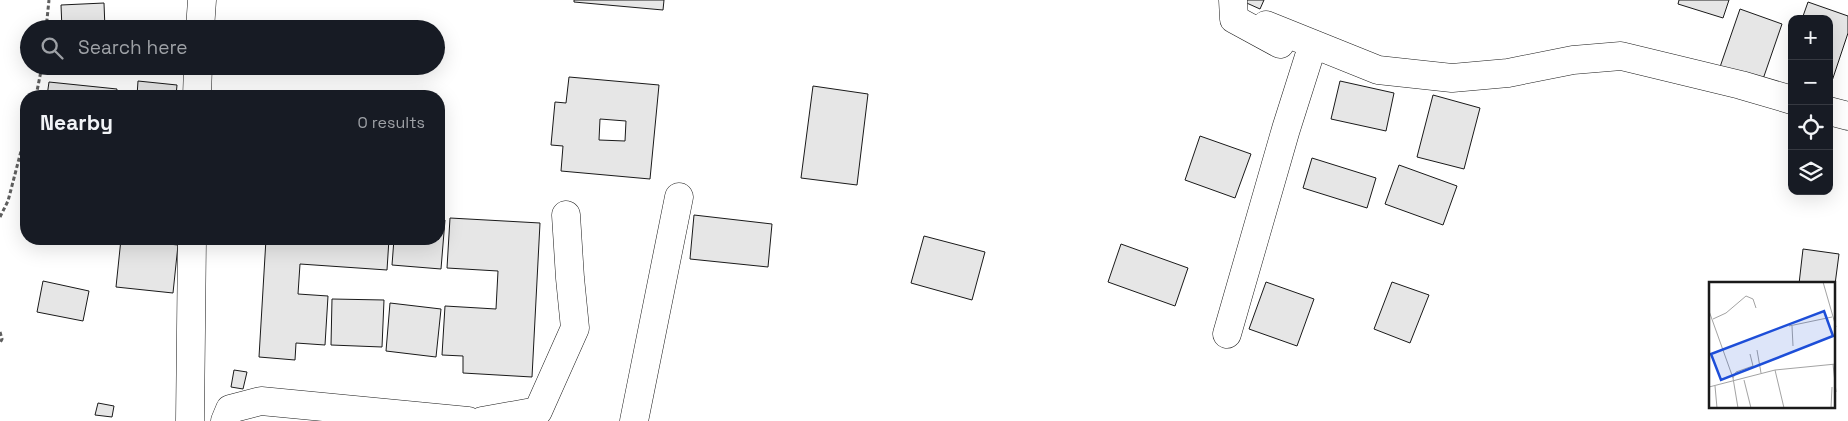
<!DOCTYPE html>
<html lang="en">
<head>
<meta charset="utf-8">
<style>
	:root { --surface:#171b24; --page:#20242c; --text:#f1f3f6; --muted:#9ea1a6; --line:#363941 }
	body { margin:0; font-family:"Space Grotesk",sans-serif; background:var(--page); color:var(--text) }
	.controls { position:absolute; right:15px; top:15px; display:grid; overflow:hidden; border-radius:10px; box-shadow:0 5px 20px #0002 }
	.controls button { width:45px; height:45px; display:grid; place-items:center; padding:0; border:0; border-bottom:1px solid var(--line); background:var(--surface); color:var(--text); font:25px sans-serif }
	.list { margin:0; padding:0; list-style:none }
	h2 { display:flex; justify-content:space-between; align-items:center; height:65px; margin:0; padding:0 20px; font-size:21px }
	h2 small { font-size:16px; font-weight:400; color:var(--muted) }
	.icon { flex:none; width:28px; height:28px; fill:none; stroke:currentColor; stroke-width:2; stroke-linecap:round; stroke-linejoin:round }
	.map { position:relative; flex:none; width:1848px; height:421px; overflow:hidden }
	.search { position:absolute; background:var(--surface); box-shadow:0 5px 20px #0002; left:20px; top:20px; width:425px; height:55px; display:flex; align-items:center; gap:12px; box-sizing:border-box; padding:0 18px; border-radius:28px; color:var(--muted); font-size:19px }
	.panel { position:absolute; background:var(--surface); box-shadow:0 5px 20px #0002; left:20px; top:90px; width:425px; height:155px; border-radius:20px }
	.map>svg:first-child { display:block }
</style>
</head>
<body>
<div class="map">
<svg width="1848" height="421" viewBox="0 0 1848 421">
	<rect width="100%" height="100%" fill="#fff"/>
	<path fill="#e6e6e6" stroke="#1a1a1a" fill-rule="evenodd" d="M574,0h90l-1,10 -89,-8z
		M1240,0h24l-4,9z
		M1679,0h50l-6,18 -45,-14z
		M1808,2l40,14v17l-16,48 -3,-1v-61h-27z
		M104,3l1,26h-43l-1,-24z
		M1740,9l42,15 -20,58 -42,-15z
		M569,77l90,8 -9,94 -89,-8 2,-25 -12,-1 4,-43 11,1zM600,119l26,2 -1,20 -26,-1z
		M138,81l39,4 -1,11h-39z
		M1340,81l54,12 -8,38 -55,-12z
		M49,82l68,7 -1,7h-69z
		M813,86l55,8 -11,91 -56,-7z
		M1433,95l47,13 -16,61 -47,-12z
		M1200,136l51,18 -16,44 -50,-18z
		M1312,158l64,20 -9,30 -64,-20z
		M1399,165l58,21 -14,39 -58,-21z
		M694,215l78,9 -4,43 -78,-8z
		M450,218l90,5 -8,154 -69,-4v-17l-21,-1 3,-49 51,3 2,-38 -51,-3z
		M439,220h6l-4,49 -49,-4 2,-26h45z
		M924,236l61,16 -13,48 -61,-17z
		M121,239l57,6 -5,48 -57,-6z
		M266,239h123l-2,31 -87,-6 -2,30 30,2 -3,49 -29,-2 -1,17 -36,-3z
		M1121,244l67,24 -13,38 -67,-24z
		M1803,249l36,5 -5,38v-8h-35z
		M43,281l46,10 -6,30 -46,-9z
		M1266,282l48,17 -17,47 -48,-17z
		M1392,282l37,13 -19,48 -36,-14z
		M332,299l52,1 -2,47 -51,-2z
		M390,303l51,6 -5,48 -50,-6z
		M234,370l13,2 -4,17 -12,-2z
		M98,403l16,3 -2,11 -17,-2z"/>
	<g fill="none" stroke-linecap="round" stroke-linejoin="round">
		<g stroke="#1a1a1a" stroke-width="29">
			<path id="minor" d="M1233,0l1,19 46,25
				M1266,25l112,45 74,8 56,-5 65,-13 48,-4 120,29 51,15
				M200,29l2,-29
				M197,96l1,-30
				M1829,111l19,5
				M1227,334l59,-205 27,-85
				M190,421l2,-182
				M225,421l5,-12 31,-8 207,20
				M482,421l56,-10 37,-83 -5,-50 -4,-63
				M634,421l45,-224"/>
		</g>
		<path stroke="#5f5f5f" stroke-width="3" stroke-dasharray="4 2.5" stroke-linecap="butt" d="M46,29l3,-29
			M36,96l6,-30
			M0,217l8,-16 18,-69
			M0,332l2,7 -2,4"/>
		<use href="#minor" stroke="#fff" stroke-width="28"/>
	</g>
	<g transform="translate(1709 282)">
		<rect width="126" height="126" fill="#fff"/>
		<path fill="none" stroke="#a3a3a3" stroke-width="1" d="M114,0l13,45M0,29l24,67 5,30M4,37l13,-6 20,-17 7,3 3,9M80,44l43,-9M83,44l1,20M48,68l4,23M124,82l3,28M66,88l9,38M24,96l3,-6 17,-6 -3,-12M35,98l7,28M6,104l2,22M0,105l66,-17 61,-6M122,126l1,-21"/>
		<path fill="#1d4ed8" fill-opacity="0.15" stroke="#1d4ed8" stroke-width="2.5" d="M115,29l9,25 -112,44 -10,-26z"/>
		<rect width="126" height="126" fill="none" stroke="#1a1a1a" stroke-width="2.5"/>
	</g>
</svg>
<div class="controls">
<button>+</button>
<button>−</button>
<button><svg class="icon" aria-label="locate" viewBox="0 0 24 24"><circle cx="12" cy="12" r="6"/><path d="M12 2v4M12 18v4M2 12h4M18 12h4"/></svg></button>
<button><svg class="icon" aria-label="layers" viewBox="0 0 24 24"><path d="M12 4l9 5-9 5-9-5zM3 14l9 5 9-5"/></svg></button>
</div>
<div class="search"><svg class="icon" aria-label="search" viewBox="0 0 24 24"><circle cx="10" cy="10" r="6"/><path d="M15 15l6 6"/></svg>Search here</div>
<section class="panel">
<h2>Nearby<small>0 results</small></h2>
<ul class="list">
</ul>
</section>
</div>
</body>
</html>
